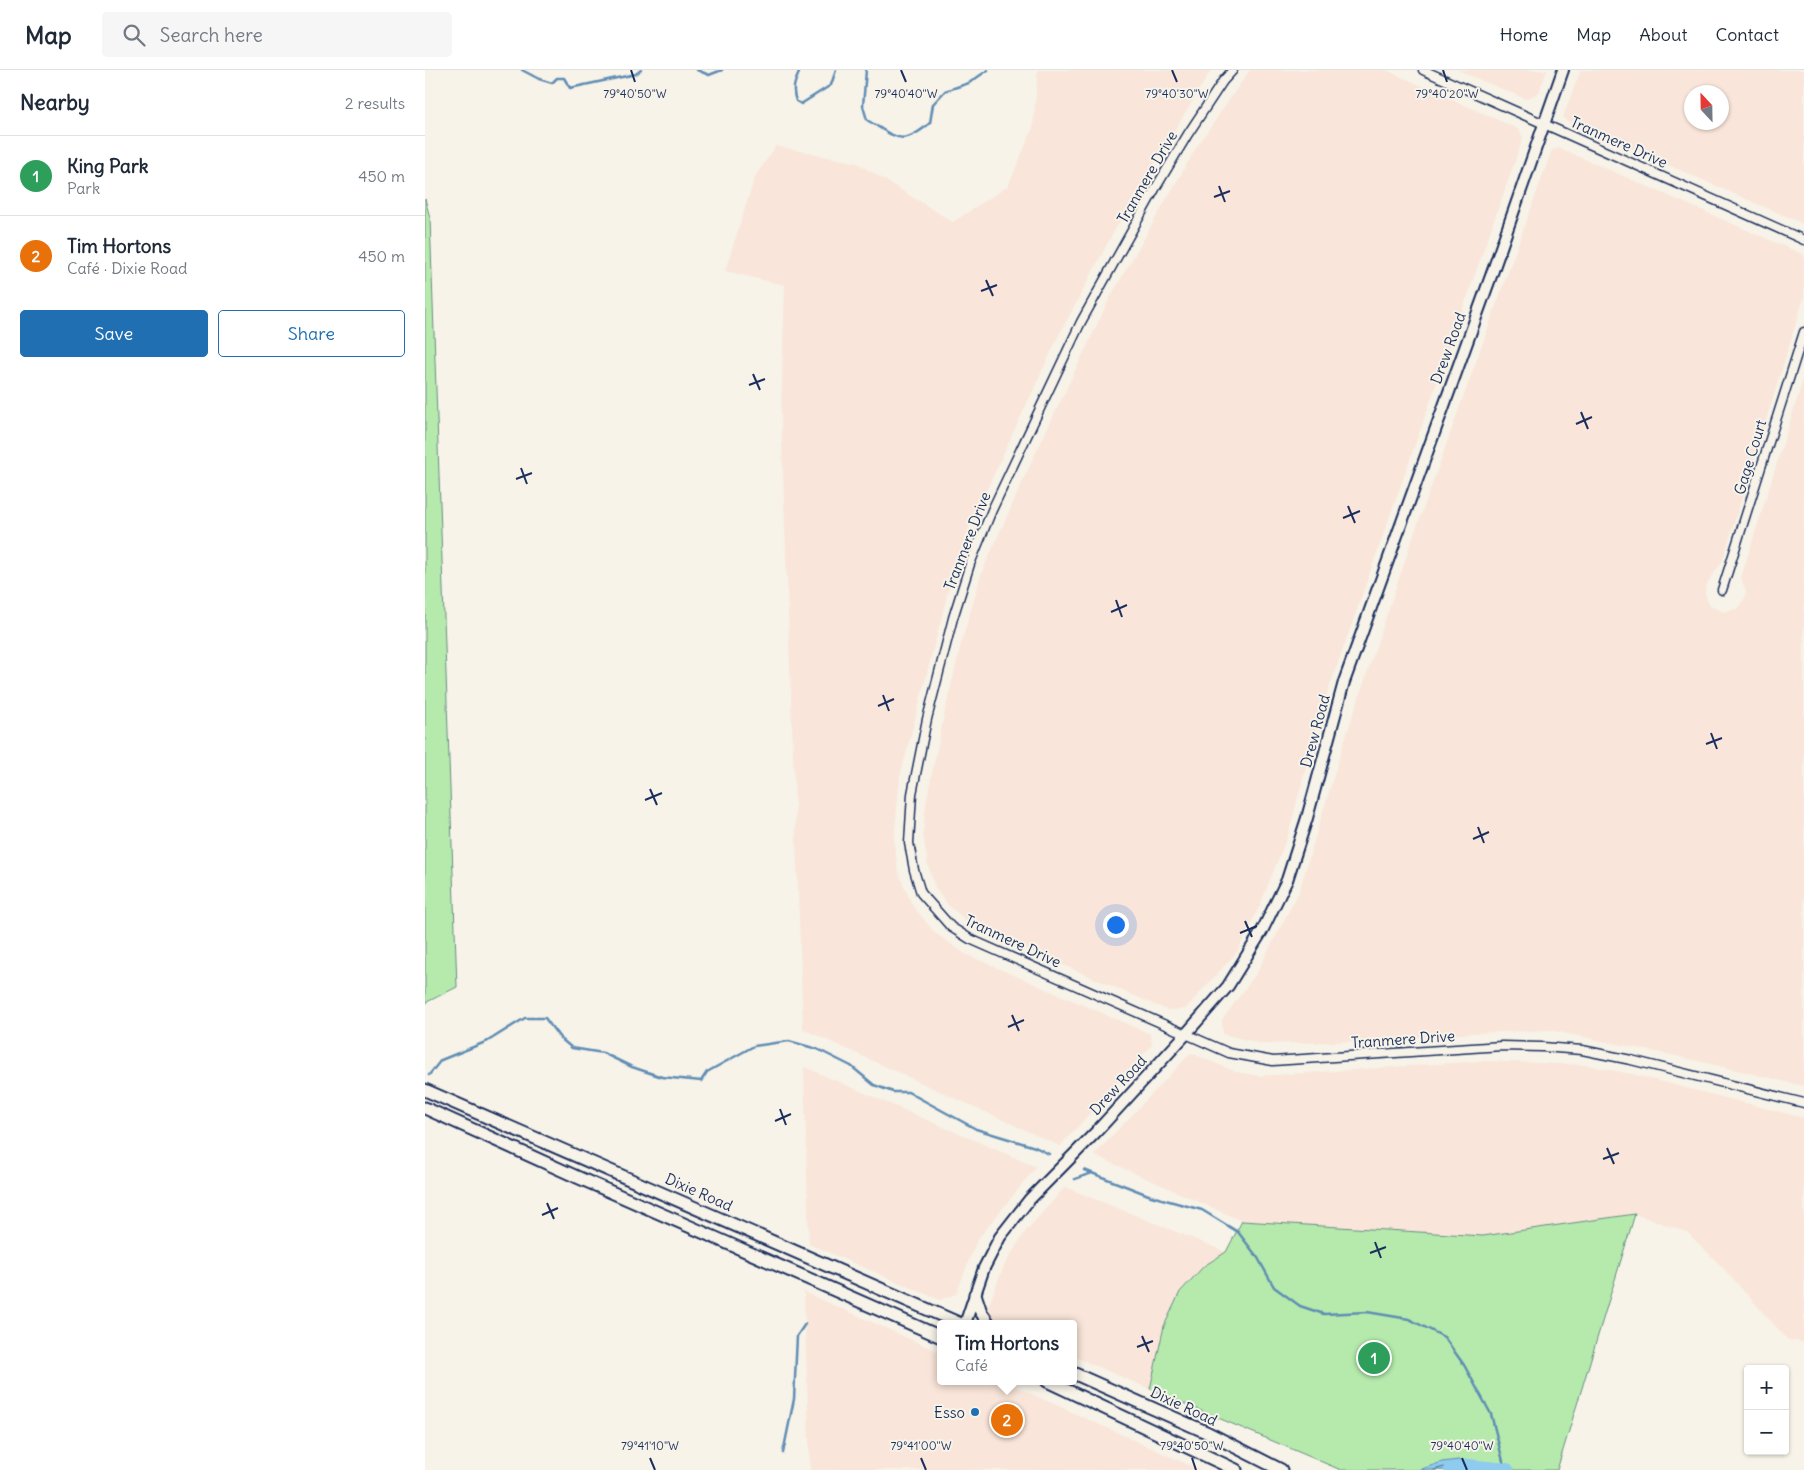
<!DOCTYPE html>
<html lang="en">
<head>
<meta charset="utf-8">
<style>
	:root { --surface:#fff; --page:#f6f6f7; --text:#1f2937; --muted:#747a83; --line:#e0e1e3; --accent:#1f6fb2 }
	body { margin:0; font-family:Delius,sans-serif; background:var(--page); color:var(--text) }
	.controls { position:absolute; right:15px; bottom:15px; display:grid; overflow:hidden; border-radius:5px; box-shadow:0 1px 4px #0004 }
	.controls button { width:45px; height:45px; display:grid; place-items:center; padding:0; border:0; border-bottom:1px solid var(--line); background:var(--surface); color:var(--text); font:25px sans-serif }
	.compass { position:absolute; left:1259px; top:15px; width:45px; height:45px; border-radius:50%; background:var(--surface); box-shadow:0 1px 4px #0004; rotate:338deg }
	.you { position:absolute; left:690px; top:854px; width:18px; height:18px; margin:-12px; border:4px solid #fff; border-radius:50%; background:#1a73e8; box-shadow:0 0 0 8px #1a73e833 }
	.badge { display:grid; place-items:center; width:32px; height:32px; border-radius:50%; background:var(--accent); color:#fff; font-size:16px; font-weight:700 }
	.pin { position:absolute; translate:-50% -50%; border:2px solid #fff; box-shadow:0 1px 5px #0006 }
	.popup { position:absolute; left:512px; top:1250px; width:140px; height:65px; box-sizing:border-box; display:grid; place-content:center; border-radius:5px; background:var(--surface); filter:drop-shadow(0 1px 4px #0005); font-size:16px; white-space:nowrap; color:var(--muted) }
	.popup b { font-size:19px; color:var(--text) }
	.popup::after { content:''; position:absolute; left:50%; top:100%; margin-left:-10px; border:10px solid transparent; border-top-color:var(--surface) }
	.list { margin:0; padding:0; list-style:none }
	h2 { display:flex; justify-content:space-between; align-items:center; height:65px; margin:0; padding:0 20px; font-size:21px }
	h2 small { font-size:16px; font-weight:400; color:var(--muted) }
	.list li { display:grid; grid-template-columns:32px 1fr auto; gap:15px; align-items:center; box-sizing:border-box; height:80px; padding:0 20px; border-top:1px solid var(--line) }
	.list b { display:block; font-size:19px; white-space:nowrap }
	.list p { margin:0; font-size:16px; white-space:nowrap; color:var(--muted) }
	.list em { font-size:16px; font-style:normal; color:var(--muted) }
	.actions { display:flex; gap:10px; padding:15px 20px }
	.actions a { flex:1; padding:11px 0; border:1px solid var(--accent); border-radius:5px; text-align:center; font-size:18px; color:var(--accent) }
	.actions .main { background:var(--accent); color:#fff }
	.icon { flex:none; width:28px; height:28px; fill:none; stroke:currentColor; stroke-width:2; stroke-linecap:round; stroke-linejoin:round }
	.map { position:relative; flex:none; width:1379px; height:1400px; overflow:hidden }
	header { display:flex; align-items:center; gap:30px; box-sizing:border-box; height:70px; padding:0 25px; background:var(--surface); border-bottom:1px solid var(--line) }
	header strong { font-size:24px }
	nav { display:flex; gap:28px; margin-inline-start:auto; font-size:18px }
	.search { width:350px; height:45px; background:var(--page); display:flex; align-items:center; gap:12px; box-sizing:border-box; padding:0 18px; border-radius:5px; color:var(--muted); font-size:19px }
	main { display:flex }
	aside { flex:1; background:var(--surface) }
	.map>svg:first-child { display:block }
</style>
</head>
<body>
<header>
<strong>Map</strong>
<div class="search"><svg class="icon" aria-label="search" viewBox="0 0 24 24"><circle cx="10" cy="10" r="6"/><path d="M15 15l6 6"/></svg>Search here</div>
<nav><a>Home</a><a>Map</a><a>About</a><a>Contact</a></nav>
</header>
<main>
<aside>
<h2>Nearby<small>2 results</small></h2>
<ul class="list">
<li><span class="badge" style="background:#2e9e5b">1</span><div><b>King Park</b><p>Park</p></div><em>450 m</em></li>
<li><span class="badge" style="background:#e8710a">2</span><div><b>Tim Hortons</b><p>Café · Dixie Road</p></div><em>450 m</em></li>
</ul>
<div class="actions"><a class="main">Save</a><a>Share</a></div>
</aside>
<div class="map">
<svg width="1379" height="1400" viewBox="0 0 1379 1400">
	<rect width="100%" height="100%" fill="#f7f3e8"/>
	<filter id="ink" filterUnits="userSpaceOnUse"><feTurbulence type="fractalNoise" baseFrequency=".02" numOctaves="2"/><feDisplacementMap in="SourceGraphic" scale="10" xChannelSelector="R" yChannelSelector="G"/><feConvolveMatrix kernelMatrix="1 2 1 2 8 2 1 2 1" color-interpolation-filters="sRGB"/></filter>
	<g filter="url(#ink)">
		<path fill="#f9e5d9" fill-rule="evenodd" d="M613,0h173l-97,161 -55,104 -90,192 -20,61 -49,189 -6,63 4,32 14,33 23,28 30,21 185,80 2,11 -92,101 -257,-117 -22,-614 4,-130 -60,-14 30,-94 21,-31 81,17 96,59 55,-36 25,-58z
			M825,0h136l132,59 5,9 -204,579 -31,118 -28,70 -23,47 -52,57 -18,1 -177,-77 -23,-12 -18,-15 -14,-19 -7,-22 -5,-31 3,-31 17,-83 18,-76 21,-72 49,-109 79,-165 86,-150z
			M1032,0h90l-8,22 -13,7z
			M1156,0h223v154l-239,-104 -2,-3zM1266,22h30v30h-30z
			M1134,78l245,107v42l-82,265 -13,18 -3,6 -1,7 2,7 3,6 13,6 14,-3 8,-11 1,-7 -5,-13 63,-201v709l-123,-29 -132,-27 -75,3 -110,8 -101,3 -40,-10 -1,-14 34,-46 43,-82 44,-147 68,-202 141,-393z
			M766,983l45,19 23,4 224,-15 103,4 45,9 173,44v224l-16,-2 -65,-72 -36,-36 -52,-18 -152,22 -241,-15 -148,-66z
			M379,997l232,100 -59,73 -21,54 -16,6 -131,-56z
			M640,1117l161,65 -22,14 -40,60 -14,63 -77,-33v-32h-75l-2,-1 -8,-16 16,-41 21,-34z
			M379,1222l137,61v28h62l197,89h-390z"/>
		<path fill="#b5eaac" stroke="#688c85" d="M0,129l5,19 27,769 -32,16z
			M1210,1144l-78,256h-216l-191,-81 14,-63 16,-34 24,-26 22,-14 16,-31 241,15z"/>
		<path fill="#8ecbee" stroke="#608db4" d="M1033,1390l17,2 21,8h-77l23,-8z"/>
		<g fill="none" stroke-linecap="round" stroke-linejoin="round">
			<path stroke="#496d98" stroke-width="1" d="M1009,1400c17,-6 32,-7 49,0"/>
			<path stroke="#608db4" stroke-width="2.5" d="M97,0l17,9 13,4 5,-5h7l6,10 66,-14 5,-4
				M272,0l12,5 13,-5
				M373,0l1,3c-5,10 -7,17 -3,28l5,3 30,-19 5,-15
				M441,0l-3,36 4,14c29,17 34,28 63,3l3,-19 12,-13 24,-8 19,-13
				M4,1005l12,-15 47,-19 37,-23h20l15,20 12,10 31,5 29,14 30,10 39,4 6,-9 47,-26 35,-5 28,8 34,17 23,19 19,7h15l68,37 59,18 14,7
				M659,1100l67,26 51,14 36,22 20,26 16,29 26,19 24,8 43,-2 42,7 35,18 20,28 27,49 14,55
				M650,1109l17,-6
				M358,1383l11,-54 3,-63 8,-12"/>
			<path stroke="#8ecbee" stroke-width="14" d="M1026,1400l17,-4 39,4"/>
			<g stroke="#1b2f5e" stroke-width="11">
				<path id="minor" d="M808,0l-10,11 -35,53 -33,55 -74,133 -89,188 -22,54 -17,54 -26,101 -15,75 -3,49 5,27 7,23 30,34 19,12 259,114 44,8 229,-15 40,1 40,3 49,10 173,43
					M998,0l381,170
					M1297,520l82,-258"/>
			</g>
			<g stroke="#1b2f5e" stroke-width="14">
				<path id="tertiary" d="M540,1254l19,-56 16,-31 29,-37 67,-68 90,-98 42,-48 34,-55 25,-51 20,-62 37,-136 147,-406 72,-206"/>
			</g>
			<g stroke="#1b2f5e" stroke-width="15">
				<path id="secondary" d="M0,1020l536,234
					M0,1038l152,69 364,160
					M550,1224l6,18 8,12
					M648,1303l133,59 75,38
					M622,1311l189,89"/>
			</g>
			<use href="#minor" stroke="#f7f3e8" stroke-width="8"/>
			<use href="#tertiary" stroke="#f7f3e8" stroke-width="10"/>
			<use href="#secondary" stroke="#f7f3e8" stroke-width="11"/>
		</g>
	</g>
	<path fill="none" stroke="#1b2f5e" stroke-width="2" d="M206,0l4,12M476,0l5,12M747,0l5,12M1018,0l4,12M794,116l6,16M789,127l16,-6M561,210l7,16M556,221l16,-6M328,304l7,16M324,315l16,-6M1156,342l7,17M1151,354l16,-7M96,398l6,16M91,409l16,-6M923,436l7,17M918,448l17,-7M691,530l6,17M686,542l16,-7M458,625l6,16M453,636l16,-7M1286,663l6,16M1281,674l16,-6M225,719l7,16M220,730l17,-7M1053,757l6,16M1048,769l16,-7M820,851l7,16M815,863l17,-7M587,945l7,16M583,957l16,-7M355,1039l6,16M350,1051l16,-7M1182,1078l7,16M1178,1089l16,-6M122,1133l7,16M117,1145l16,-7M950,1172l6,16M945,1183l16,-6M717,1266l7,16M712,1277l16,-6M225,1388l5,12M496,1388l5,12M767,1388l4,12M1037,1388l5,12"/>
	<circle fill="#1f6fb2" stroke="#f7f3e8" stroke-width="2" cx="550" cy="1342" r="5"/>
	<g text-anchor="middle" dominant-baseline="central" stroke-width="4" stroke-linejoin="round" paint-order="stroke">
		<g font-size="15" fill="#1b2f5e" stroke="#f7f3e8">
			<text transform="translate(1194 72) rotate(24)">Tranmere Drive</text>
			<text transform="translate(722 107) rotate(-60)">Tranmere Drive</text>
			<text transform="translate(1023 278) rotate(-70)">Drew Road</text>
			<text transform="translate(1325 387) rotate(-73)">Gage Court</text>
			<text transform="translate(542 471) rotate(-69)">Tranmere Drive</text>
			<text transform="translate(890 661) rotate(-75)">Drew Road</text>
			<text transform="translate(588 871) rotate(25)">Tranmere Drive</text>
			<text transform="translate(978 969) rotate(-4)">Tranmere Drive</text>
			<text transform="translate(693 1015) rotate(-47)">Drew Road</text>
			<text transform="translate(274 1122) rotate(24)">Dixie Road</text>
			<text transform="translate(759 1336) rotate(25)">Dixie Road</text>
		</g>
		<g font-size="15" fill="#1b2f5e" stroke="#f7f3e8" text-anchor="end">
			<text x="540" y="1342">Esso</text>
		</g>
	</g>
	<g font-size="12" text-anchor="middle" fill="#1b2f5e" stroke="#f7f3e8" stroke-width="4" stroke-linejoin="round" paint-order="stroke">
		<text x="752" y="28">79°40'30"W</text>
		<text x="1022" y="28">79°40'20"W</text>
		<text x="210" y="28">79°40'50"W</text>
		<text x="481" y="28">79°40'40"W</text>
		<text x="225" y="1380">79°41'10"W</text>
		<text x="496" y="1380">79°41'00"W</text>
		<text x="767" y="1380">79°40'50"W</text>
		<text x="1037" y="1380">79°40'40"W</text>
	</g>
</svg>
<div class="controls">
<button>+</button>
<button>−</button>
</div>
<svg class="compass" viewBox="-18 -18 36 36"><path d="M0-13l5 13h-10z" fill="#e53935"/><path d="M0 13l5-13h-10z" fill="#747a83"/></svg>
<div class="you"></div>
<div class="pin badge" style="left:949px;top:1288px;background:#2e9e5b">1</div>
<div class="pin badge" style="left:582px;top:1350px;background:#e8710a">2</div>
<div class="popup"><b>Tim Hortons</b>Café</div>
</div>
</main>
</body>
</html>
